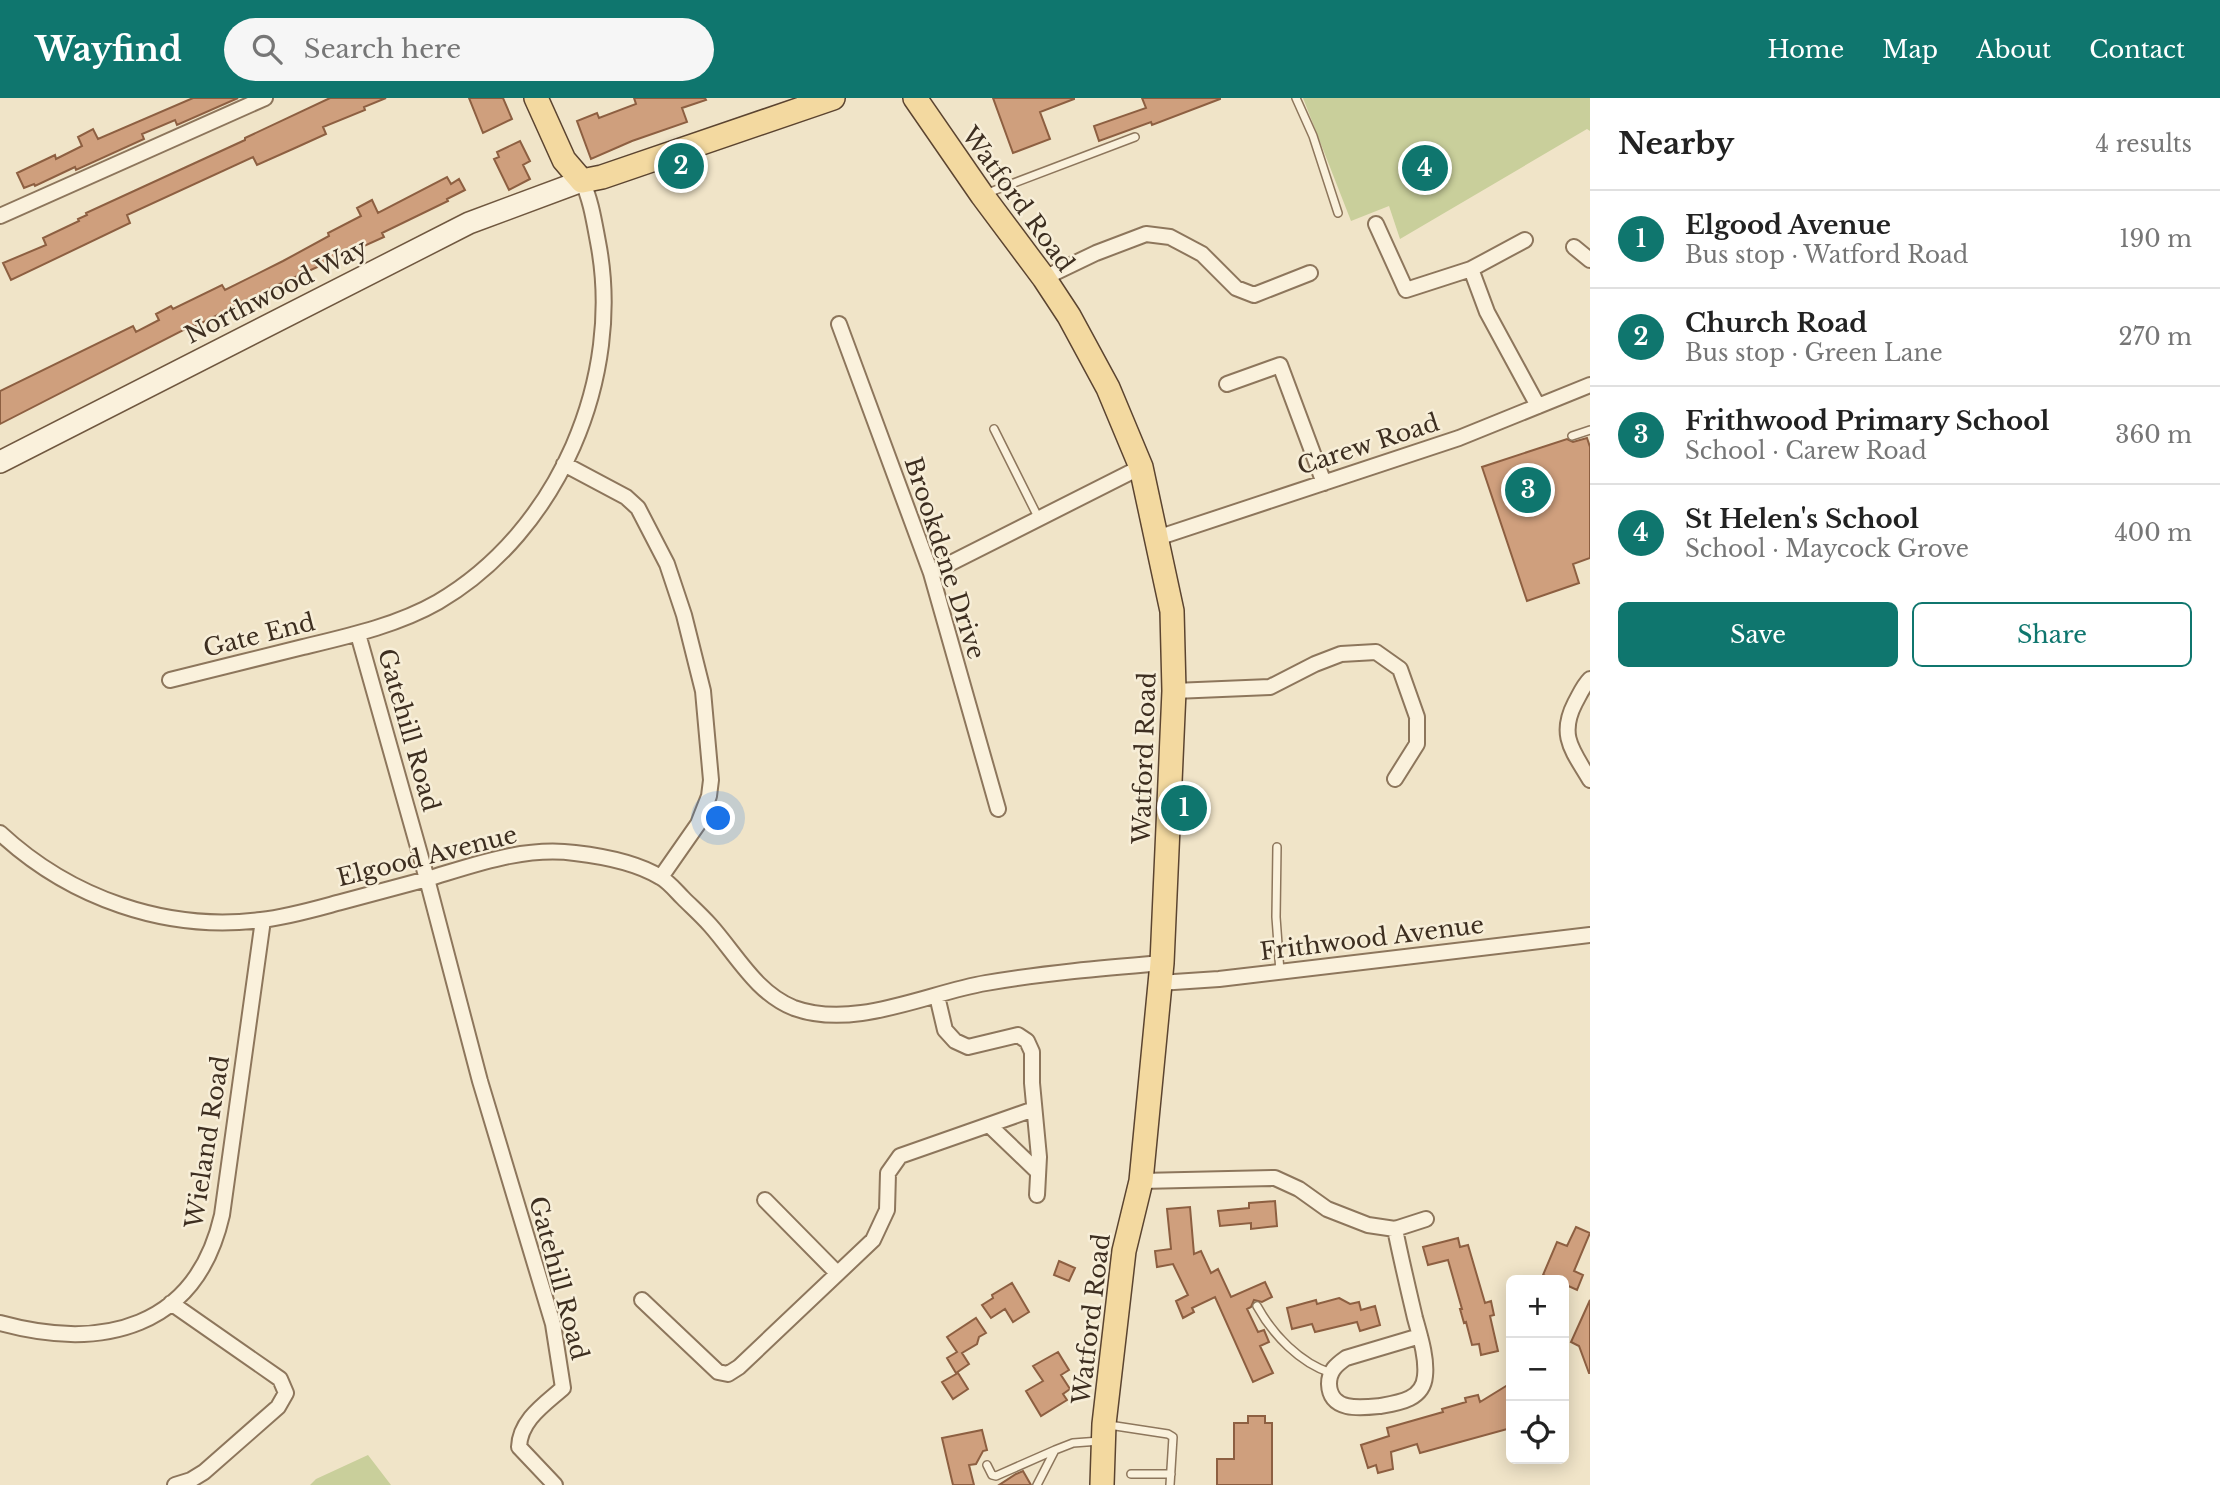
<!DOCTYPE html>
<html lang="en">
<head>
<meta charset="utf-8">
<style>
	:root { --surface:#fff; --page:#f6f6f6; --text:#222; --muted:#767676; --line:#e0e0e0; --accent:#0f766e }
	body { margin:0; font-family:"Libre Baskerville",serif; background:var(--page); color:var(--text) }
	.controls { position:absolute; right:21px; bottom:21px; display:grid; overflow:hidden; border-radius:10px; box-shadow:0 4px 18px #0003 }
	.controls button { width:63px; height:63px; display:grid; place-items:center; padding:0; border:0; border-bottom:2px solid var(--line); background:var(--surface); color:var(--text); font:35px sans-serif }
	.you { position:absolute; left:719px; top:721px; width:24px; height:24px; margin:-18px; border:5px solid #fff; border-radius:50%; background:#1a73e8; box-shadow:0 0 0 10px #1a73e833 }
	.badge { display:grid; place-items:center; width:46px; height:46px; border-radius:50%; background:var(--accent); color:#fff; font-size:23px; font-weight:700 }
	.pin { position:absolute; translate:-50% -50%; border:4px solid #fff; box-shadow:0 2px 7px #0006 }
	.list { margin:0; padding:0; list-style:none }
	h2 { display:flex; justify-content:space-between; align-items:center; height:91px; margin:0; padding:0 28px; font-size:30px }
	h2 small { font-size:23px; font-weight:400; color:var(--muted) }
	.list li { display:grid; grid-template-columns:46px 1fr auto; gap:21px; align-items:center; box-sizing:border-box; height:98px; padding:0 28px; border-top:2px solid var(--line) }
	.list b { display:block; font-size:26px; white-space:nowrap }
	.list p { margin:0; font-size:23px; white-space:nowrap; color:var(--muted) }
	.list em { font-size:23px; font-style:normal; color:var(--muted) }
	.actions { display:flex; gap:14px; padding:21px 28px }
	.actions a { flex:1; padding:16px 0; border:2px solid var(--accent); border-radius:10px; text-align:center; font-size:24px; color:var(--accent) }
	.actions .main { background:var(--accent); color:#fff }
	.icon { flex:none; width:38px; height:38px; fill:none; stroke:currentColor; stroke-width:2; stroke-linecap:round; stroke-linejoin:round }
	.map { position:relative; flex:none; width:1590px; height:1387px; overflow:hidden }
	header { display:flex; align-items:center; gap:42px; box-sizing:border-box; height:98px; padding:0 35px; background:var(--accent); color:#fff }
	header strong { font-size:33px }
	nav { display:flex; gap:38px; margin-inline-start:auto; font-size:24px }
	.search { width:490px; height:63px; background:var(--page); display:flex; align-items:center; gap:18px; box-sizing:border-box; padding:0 24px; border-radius:38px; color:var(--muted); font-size:26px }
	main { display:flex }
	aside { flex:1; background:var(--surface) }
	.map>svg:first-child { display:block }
</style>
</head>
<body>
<header>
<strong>Wayfind</strong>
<div class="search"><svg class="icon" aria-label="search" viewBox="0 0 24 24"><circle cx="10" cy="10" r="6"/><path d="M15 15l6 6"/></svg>Search here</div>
<nav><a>Home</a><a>Map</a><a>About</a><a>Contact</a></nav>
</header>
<main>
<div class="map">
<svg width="1590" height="1387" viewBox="0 0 1590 1387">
	<rect width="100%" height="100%" fill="#f0e4c8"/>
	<path fill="#c9cf9b" d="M1303,0h287v33l-3,-2 -187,110 -11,-33 -38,15z
		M368,1357l23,30h-81l6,-6z"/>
	<path fill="#cf9f7d" stroke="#8d5f41" stroke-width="2" d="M193,0h45l-61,27 -2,-5 -33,14 2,5 -68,31 -1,-3 -40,19 -1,-2 -10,4 -7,-15 38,-18 1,4 26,-13 -4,-9 15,-8 5,10z
		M330,0h56l-22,9 1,3 -42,17 3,7 -31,14 -38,17 -4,-8 -126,58 3,8 -119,57 -8,-17 43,-18 -3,-7 36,-17 -1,-2 9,-4 -1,-2 159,-73v-2z
		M469,0h34l9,21 -29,14z
		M634,0h71l1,2 -24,8 5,14 -55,19 -41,18 -14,-38 20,-8 2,5 37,-14z
		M993,0h81v1l-34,13 10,27 -37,14z
		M1142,0h78v1l-68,26 -1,-3 -52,19 -5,-15 52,-18z
		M520,43l10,20 -7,4 7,14 -21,11 -15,-31 5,-2 -2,-5z
		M447,79l4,7 8,-5 6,11 -18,9 1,2 -66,32 2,4 -111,50 -79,40 -1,-2 -193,99v-33l133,-65 3,6 23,-12 -3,-6 15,-8 2,3 49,-24 3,5 58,-29 46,-25 -1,-3 33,-17 -4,-8 15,-8 6,13z
		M1587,340l3,9v111l-17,6 6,19 -52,18 -45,-134 85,-28 6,3z
		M1275,1103l2,25 -26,3v-6l-31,3 -2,-15 31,-3v-5z
		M1190,1109l4,47 7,-3 10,22 7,-4 13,28 34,-15 7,15 -10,5 -8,-2 -3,7 -4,2 11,23 6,-2 5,12 -9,4 13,27 -20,9 -38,-85 -23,11 2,4 -11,6 -7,-17 12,-6 -15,-31 -16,3 -2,-16 16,-2 -4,-40z
		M1576,1129l14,6 -16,38 9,4 -6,15 -13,-6v-4h-9l-12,-5 14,-33 10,4z
		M1458,1140l2,9 8,-2 17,58 6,-2 3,14 -4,1 8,35 -17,4 -2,-11 -7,1 -6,-23 -2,1 -4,-14h2l-14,-49 -20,5 -5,-18z
		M1059,1163l16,7 -6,13 -15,-6z
		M1012,1185l17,29 -16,10 -8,-13 -14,9 -9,-13 11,-7 -1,-3z
		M1339,1200l11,6 9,-2 2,8 14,-4 5,19 -20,6 -3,-9 -42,10 -3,-8 -20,5 -5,-21 29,-8 1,4z
		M1590,1202v73h-1l-10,-27 -8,-4z
		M976,1220l10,15 -7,4 -2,7 -15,9 7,11 -13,9 -9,-15 10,-6 -10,-15z
		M1058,1254l11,18 -8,5 9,14 -7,5 4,6 -26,16 -15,-25 17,-10 -10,-15z
		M958,1275l10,16 -15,10 -11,-17z
		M1511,1285v45l-91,25 -3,-9 -26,8 2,17 -15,4 -2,-8 -8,3 -7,-23 28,-9 -2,-8 56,-16 -1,-3 24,-7 -1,-4 13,-3 2,7z
		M1248,1318h17v7h7v62h-55v-26h17v-36h14z
		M982,1332l5,20 -4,1 -7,13 -7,1 5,20h-21l-11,-47z
		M1023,1373l8,14h-32l17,-11z"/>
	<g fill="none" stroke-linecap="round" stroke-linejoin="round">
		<g stroke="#8d765c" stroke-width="10">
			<path id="lane" d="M1296,0l17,38 25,77
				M985,96l150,-57
				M994,331l45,90
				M1572,338l18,-6
				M1277,749l-1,70 4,55
				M1257,1208c16,29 43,57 74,67
				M1109,1327l59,9 5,3 -3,48
				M987,1367l5,10 4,1 59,-26
				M1131,1376h40
				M1037,1387l18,-35 18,-7 27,-2"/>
		</g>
		<g stroke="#8d765c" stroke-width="18">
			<path id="street" d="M0,118l265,-118
				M1376,126l30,66 65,-21 16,43 51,94
				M1574,149l16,13
				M1471,171l54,-29
				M1044,180l52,-25 50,-19 24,3 32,17 34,34 18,7 56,-22
				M839,226l92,249 67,236
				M1227,286l53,-19 44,118
				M564,366l62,33 12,11 29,56 17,51 19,76 8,89 -2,16 -11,28 -37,53
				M1157,440l302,-100 131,-53
				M931,475l210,-106
				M358,536l69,245 53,202 73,243 10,64c-18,16 -43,32 -44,59l36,38
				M1590,581c-7,7 -10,15 -15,24 -17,33 -2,48 15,77
				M170,582c44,-11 89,-22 133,-33 46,-11 95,-22 135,-45 121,-71 186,-225 160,-360 -4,-21 -7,-42 -16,-61
				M1174,593l96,-4 45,-23 26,-10 35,-2 24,17 17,48v27l-22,35
				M0,735c70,65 166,99 261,87 27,-3 54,-11 80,-18 29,-8 57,-15 86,-23 47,-14 97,-33 148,-26 26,3 62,10 85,24 8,4 16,14 23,21 9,9 18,17 27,27 26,29 46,68 84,83 61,22 133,-15 192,-25 58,-10 117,-15 176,-20
				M1159,885l60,-4 371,-44
				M937,898l8,34 10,11 13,6 50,-12 9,6 5,11v31l7,74 -2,38
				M989,1027l49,47
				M1141,1083l134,-3 24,11 28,20 41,16 27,4 31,-10
				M765,1102l72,73
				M1395,1131c6,30 13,59 20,89 5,18 12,40 10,58 -2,24 -27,27 -45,30 -19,2 -50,6 -51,-22 0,-13 7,-19 17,-26l74,-22
				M642,1202l76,72 10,2 11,-7 134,-127 14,-30 1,-37 12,-17 134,-47
				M171,1205l109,76 6,14 -8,14 -74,65 -13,8 -16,5
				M0,1225c102,28 196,6 222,-108l41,-295"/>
		</g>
		<g stroke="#6f573f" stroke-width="24">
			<path id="secondary" d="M0,364l469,-239 113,-42"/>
		</g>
		<g stroke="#5b4430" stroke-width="26">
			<path id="primary" d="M536,0l28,62 18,21 20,-4 231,-79
				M915,0l67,97 62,83 25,38 39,72 33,79 31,144 2,80 -12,272 -21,218 -17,70 -20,173 -2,61"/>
		</g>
		<use href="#lane" stroke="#faf1dc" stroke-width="7"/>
		<use href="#street" stroke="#faf1dc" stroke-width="14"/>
		<use href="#secondary" stroke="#faf1dc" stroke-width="21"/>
		<use href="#primary" stroke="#f3d9a0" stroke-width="23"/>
	</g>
	<g text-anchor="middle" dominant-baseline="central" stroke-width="5" stroke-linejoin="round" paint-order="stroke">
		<g font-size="24" fill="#3d2e20" stroke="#f7eed8">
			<text transform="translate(1018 101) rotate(54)">Watford Road</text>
			<text transform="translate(276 193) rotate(-27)">Northwood Way</text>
			<text transform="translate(1368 346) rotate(-18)">Carew Road</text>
			<text transform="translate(945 460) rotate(72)">Brookdene Drive</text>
			<text transform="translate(259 537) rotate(-14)">Gate End</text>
			<text transform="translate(409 632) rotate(74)">Gatehill Road</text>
			<text transform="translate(1144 660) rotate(-88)">Watford Road</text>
			<text transform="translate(427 758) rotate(-14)">Elgood Avenue</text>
			<text transform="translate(1372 840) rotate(-7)">Frithwood Avenue</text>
			<text transform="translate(207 1044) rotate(-81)">Wieland Road</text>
			<text transform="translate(559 1180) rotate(75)">Gatehill Road</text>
			<text transform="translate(1091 1221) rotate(-83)">Watford Road</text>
		</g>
	</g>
</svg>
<div class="controls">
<button>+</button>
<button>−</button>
<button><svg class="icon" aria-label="locate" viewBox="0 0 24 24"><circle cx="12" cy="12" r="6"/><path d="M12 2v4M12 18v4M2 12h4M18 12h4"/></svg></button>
</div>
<div class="you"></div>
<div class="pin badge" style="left:1184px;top:710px">1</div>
<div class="pin badge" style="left:681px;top:68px">2</div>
<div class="pin badge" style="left:1528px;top:392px">3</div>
<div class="pin badge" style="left:1425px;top:70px">4</div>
</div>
<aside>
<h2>Nearby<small>4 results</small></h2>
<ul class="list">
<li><span class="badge">1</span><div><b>Elgood Avenue</b><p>Bus stop · Watford Road</p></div><em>190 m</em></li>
<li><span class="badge">2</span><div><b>Church Road</b><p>Bus stop · Green Lane</p></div><em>270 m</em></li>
<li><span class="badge">3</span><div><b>Frithwood Primary School</b><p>School · Carew Road</p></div><em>360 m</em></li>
<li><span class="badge">4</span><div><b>St Helen's School</b><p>School · Maycock Grove</p></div><em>400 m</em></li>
</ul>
<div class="actions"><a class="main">Save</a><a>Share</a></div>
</aside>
</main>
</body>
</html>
